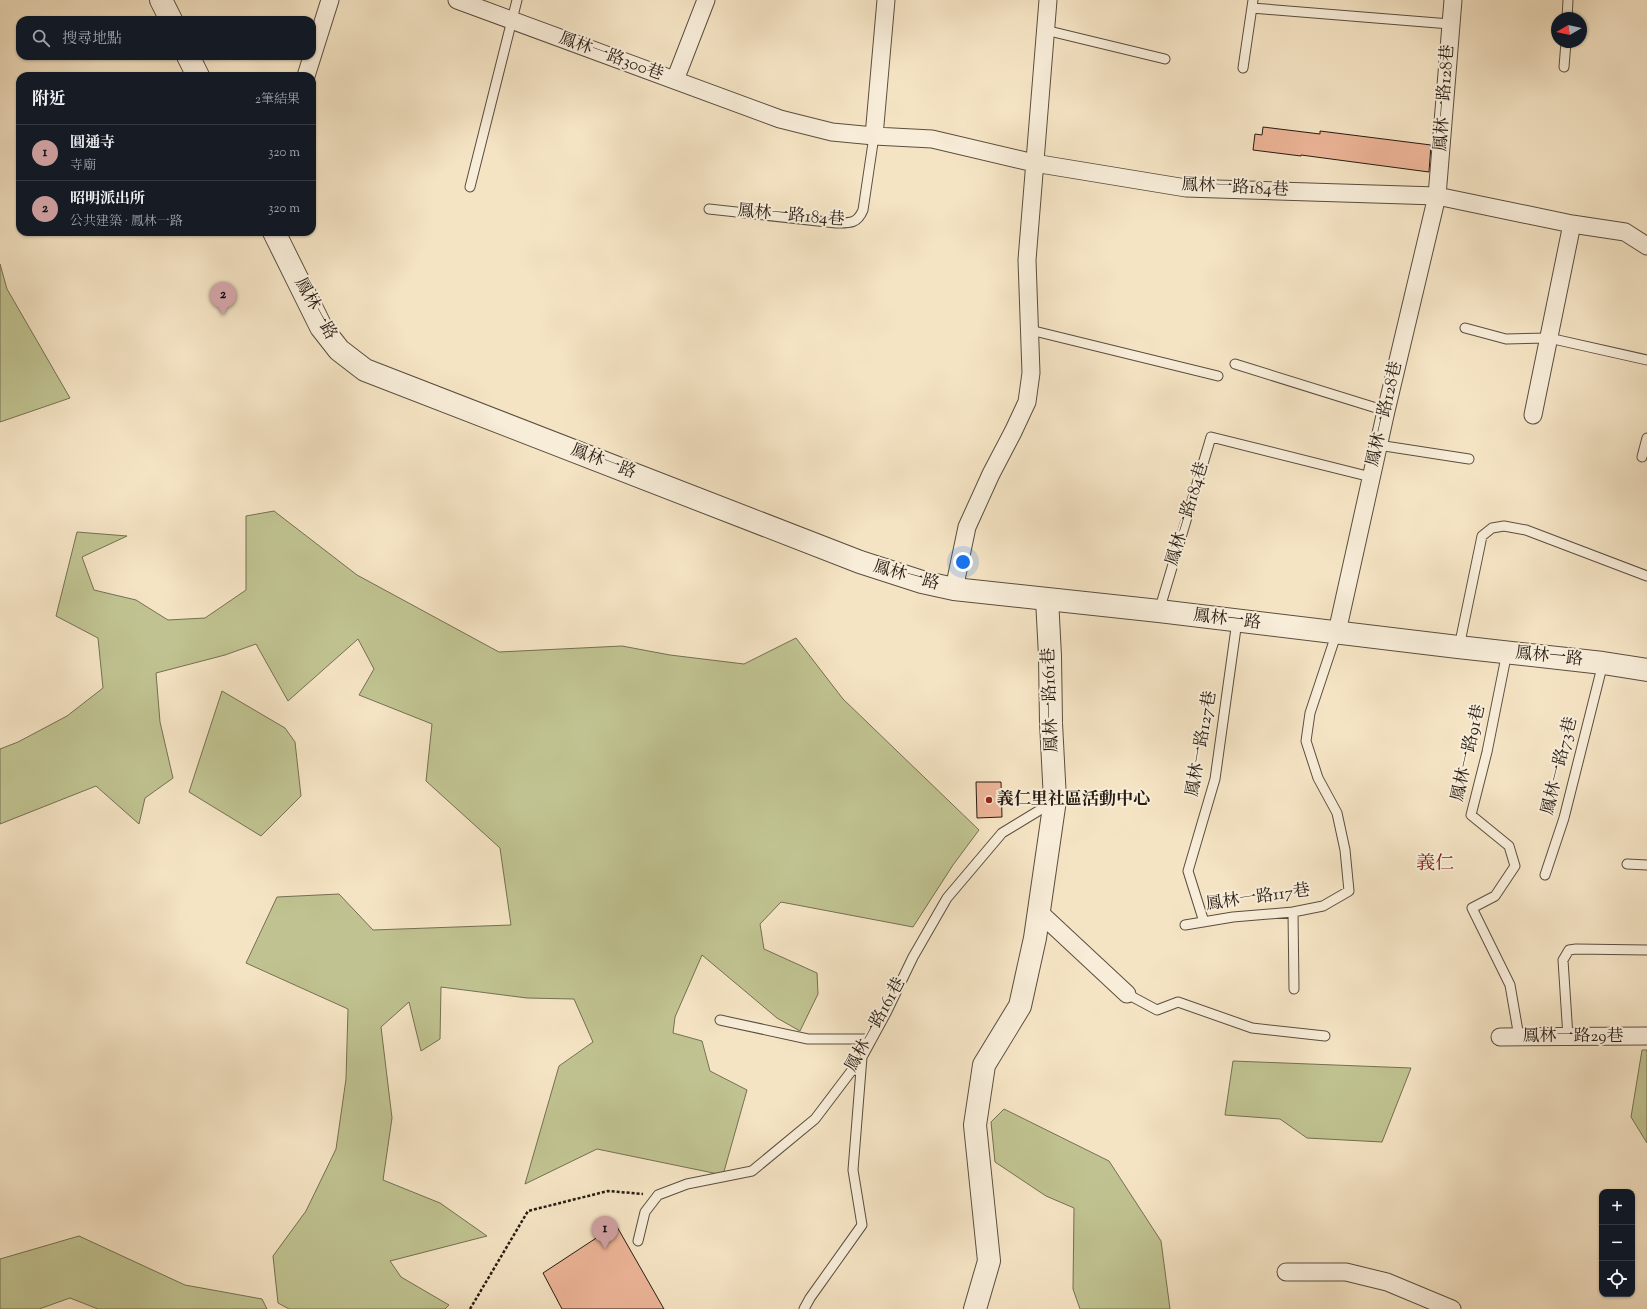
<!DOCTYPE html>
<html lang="zh-TW">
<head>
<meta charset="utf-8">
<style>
	:root { --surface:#171b24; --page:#20242c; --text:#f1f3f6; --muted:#9ea1a6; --line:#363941; --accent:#c59692 }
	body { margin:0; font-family:"Sorts Mill Goudy","Noto Serif TC",serif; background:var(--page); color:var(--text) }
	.controls { position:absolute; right:12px; bottom:12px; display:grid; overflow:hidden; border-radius:8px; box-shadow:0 1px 3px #0004 }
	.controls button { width:36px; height:36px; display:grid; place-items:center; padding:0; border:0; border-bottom:1px solid var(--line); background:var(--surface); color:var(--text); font:20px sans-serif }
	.compass { position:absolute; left:1551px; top:12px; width:36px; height:36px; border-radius:50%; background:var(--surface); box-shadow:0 1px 3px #0004; rotate:261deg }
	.you { position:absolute; left:963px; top:562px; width:14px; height:14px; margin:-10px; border:3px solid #fff; border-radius:50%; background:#1a73e8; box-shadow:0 0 0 6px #1a73e833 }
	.badge { display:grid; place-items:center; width:26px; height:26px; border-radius:50%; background:var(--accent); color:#111; font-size:13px; font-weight:700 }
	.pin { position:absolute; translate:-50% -33px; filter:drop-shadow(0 1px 2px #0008) }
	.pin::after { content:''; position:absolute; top:21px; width:14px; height:12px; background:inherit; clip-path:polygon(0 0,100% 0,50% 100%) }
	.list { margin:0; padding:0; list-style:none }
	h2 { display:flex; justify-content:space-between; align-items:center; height:52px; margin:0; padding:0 16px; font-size:17px }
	h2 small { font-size:13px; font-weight:400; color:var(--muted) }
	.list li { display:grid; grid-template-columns:26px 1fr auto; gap:12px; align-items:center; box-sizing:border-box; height:56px; padding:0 16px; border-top:1px solid var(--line) }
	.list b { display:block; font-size:15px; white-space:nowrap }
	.list p { margin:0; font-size:13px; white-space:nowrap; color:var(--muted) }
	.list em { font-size:13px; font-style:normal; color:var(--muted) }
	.icon { flex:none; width:22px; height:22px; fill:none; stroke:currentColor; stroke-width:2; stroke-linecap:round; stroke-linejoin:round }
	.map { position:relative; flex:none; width:1647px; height:1309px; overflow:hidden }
	.search { position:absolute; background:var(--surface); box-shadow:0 1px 3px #0004; left:16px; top:16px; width:300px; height:44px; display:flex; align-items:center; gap:10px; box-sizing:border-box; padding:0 14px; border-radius:12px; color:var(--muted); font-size:15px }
	.panel { position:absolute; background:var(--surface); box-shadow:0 1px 3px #0004; left:16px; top:72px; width:300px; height:164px; border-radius:12px }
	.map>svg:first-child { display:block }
</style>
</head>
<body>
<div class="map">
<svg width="1647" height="1309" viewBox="0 0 1647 1309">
	<rect width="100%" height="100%" fill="#f5e4c4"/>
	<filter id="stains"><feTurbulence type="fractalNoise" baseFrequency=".005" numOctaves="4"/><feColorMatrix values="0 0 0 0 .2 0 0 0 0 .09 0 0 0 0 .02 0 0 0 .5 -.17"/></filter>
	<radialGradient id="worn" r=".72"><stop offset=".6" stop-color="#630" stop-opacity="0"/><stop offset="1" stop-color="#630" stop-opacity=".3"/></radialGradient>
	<path fill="#c0c391" stroke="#747052" d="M0,264l7,25 63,109 -70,24z
		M274,511l83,64 142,77 123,-6 48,9 74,9 52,-26 47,61 136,131 -26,35 -40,62 -132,-25 -21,22 4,25 53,24 1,21 -18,37 -23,-13 -75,-63 -27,62 -2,16 29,8 8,30 37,19 -24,85 -126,-26 -72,35 34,-118 34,-24 -19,-43 -47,-1 -86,-11 -1,52 -19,12 -12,-49 -28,25 11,91 -9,62 57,23 47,33 -97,25 11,16 48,28 -4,4h-156l-11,-6 -5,-47 33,-45 30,-62 10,-70 2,-70 -102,-46 31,-66 62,-3 34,36 138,-5 -11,-77 -74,-67 6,-57 -73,-29 15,-26 -16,-30 -70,62 -32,-57 -31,11 -69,18 4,49 13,56 -28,20 -6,26 -43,-38 -96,38v-75l18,-7 49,-26 36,-28 -5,-50 -42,-22 21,-84 50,4 -45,21 12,33 42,10 32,20 37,-2 41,-28v-74z
		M222,691l63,37 10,14 6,54 -40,40 -72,-44z
		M1642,1050h5v93l-16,-26z
		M1233,1061l178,7 -29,74 -75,-4 -27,-19 -55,-4z
		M1004,1109l105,52 52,80 9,68h-90l-7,-20 1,-81 -28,-12 -51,-34 -4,-40z
		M79,1236l106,49 77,14 5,10h-169l-28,-11 -31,11h-39v-50z"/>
	<path fill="#edb598" stroke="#271c13" d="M1263,127l57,7v-3l111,14 -2,27 -128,-17v1l-48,-6 2,-16 7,1z
		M976,782h25l1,35 -25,1z
		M616,1225l48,84h-102l-19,-36z"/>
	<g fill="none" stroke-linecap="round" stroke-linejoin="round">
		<g stroke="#5a4e3f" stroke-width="11">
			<path id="service" d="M1252,8l198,16
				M1567,18l1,-18
				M1045,30l120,29
				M1564,67l2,-25
				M1243,68l10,-68
				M470,187l47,-187
				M709,209l127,14c14,0 21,1 27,-13l11,-74
				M1465,328l41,11 43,-1 98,22
				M1030,330l188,46
				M1235,364l151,47
				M1378,445l91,14
				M1642,457l5,-19
				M1159,611l52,-174 160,40
				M1459,647l23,-111 10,-8 12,-2 22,4 121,46
				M1507,652l-20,100 -16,63 38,31 6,20 -20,30 -23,12 38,77 9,52
				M1627,864l20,1
				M1545,875l19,-57 39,-155
				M1293,912l1,77
				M1204,922l-16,-51 27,-92 22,-158
				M1185,925l48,-8 60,-5 30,-6 26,-15 -4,-41 -8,-37 -19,-35 -12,-37 4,-28 27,-81
				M1127,994l30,16 21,-8 74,26 73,8
				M720,1020l88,19h64
				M1568,1037l-5,-77 6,-10 7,-1 71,1
				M638,1241l7,-29 13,-17 29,-11 65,-13 63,-52 47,-62 24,-44 27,-56 34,-59 55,-65 51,-31
				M804,1309l6,-11 52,-73 -9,-55 9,-113"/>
		</g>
		<g stroke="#5a4e3f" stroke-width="19">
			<path id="minor" d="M457,0l323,119 52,13 42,4 58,3 102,24 152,25 251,8 135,28 53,8 22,14
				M306,76l24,-76
				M675,80l31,-80
				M874,136l12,-136
				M1533,415l39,-191
				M954,589l13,-62 24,-53 22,-42 14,-30 4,-29 -4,-113 21,-260
				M1337,632l49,-221 51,-215 16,-196
				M1039,912l88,82
				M1500,1037l147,-1
				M1286,1272h60l41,10 65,27"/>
		</g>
		<g stroke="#5a4e3f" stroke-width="24">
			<path id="tertiary" d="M161,0l10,20
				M188,56l10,20
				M274,232l47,95 18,23 26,20 495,192 62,20 32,7 205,22 299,36 145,16 44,7
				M975,1309l14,-48 -14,-136 9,-60 36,-59 15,-68 20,-138 -4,-77 -1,-67 -3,-57"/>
		</g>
		<path stroke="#271c13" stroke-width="2.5" stroke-dasharray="3 2" stroke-linecap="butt" d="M470,1309l58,-98 80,-20 35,3"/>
		<use href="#service" stroke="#f8edd9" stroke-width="9"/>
		<use href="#minor" stroke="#f8edd9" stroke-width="17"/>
		<use href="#tertiary" stroke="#f8edd9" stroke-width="22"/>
	</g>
	<circle fill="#8f2418" stroke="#f8edd9" stroke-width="1.5" cx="989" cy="800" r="4"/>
	<g text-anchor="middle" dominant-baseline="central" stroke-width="4" stroke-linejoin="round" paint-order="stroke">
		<g font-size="17" fill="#271c13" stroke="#f8edd9">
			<text transform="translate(611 57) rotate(20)">鳳林一路300巷</text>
			<text transform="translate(1445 98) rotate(-86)">鳳林一路128巷</text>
			<text transform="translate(1235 188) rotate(3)">鳳林一路184巷</text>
			<text transform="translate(791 216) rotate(5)">鳳林一路184巷</text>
			<text transform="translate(315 309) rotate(61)">鳳林一路</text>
			<text transform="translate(1385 414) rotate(-77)">鳳林一路128巷</text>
			<text transform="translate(603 462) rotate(21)">鳳林一路</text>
			<text transform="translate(1188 514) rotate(-73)">鳳林一路184巷</text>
			<text transform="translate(906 576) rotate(16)">鳳林一路</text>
			<text transform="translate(1227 620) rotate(7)">鳳林一路</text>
			<text transform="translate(1549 657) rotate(6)">鳳林一路</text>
			<text transform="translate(1051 700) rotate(-92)">鳳林一路161巷</text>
			<text transform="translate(1202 744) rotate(-80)">鳳林一路127巷</text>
			<text transform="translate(1469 753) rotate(-77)">鳳林一路91巷</text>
			<text transform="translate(1560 766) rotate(-76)">鳳林一路73巷</text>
			<text transform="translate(1258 898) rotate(-8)">鳳林一路117巷</text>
			<text transform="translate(876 1025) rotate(-61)">鳳林一路161巷</text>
			<text x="1573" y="1037">鳳林一路29巷</text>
		</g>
		<g font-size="17" font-weight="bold" fill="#271c13" stroke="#f8edd9" text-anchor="start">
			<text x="997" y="800">義仁里社區活動中心</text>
		</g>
		<g font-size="19" fill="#7a1f14" stroke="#f8edd9">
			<text x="1435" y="864">義仁</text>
		</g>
	</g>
	<rect width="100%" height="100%" filter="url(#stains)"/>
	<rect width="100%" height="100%" fill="url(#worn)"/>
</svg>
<div class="controls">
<button>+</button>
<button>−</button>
<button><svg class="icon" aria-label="locate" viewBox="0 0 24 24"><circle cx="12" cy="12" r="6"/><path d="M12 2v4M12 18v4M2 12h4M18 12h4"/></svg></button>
</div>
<svg class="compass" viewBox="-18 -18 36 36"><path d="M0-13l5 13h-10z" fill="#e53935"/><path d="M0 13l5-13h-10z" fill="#9ea1a6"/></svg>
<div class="you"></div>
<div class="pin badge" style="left:605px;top:1249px">1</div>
<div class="pin badge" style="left:223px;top:315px">2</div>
<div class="search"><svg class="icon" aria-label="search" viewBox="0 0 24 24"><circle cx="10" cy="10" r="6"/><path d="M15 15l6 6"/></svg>搜尋地點</div>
<section class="panel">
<h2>附近<small>2筆結果</small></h2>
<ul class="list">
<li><span class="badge">1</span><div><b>圓通寺</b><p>寺廟</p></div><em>320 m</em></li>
<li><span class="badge">2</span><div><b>昭明派出所</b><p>公共建築 · 鳳林一路</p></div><em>320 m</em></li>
</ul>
</section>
</div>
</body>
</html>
